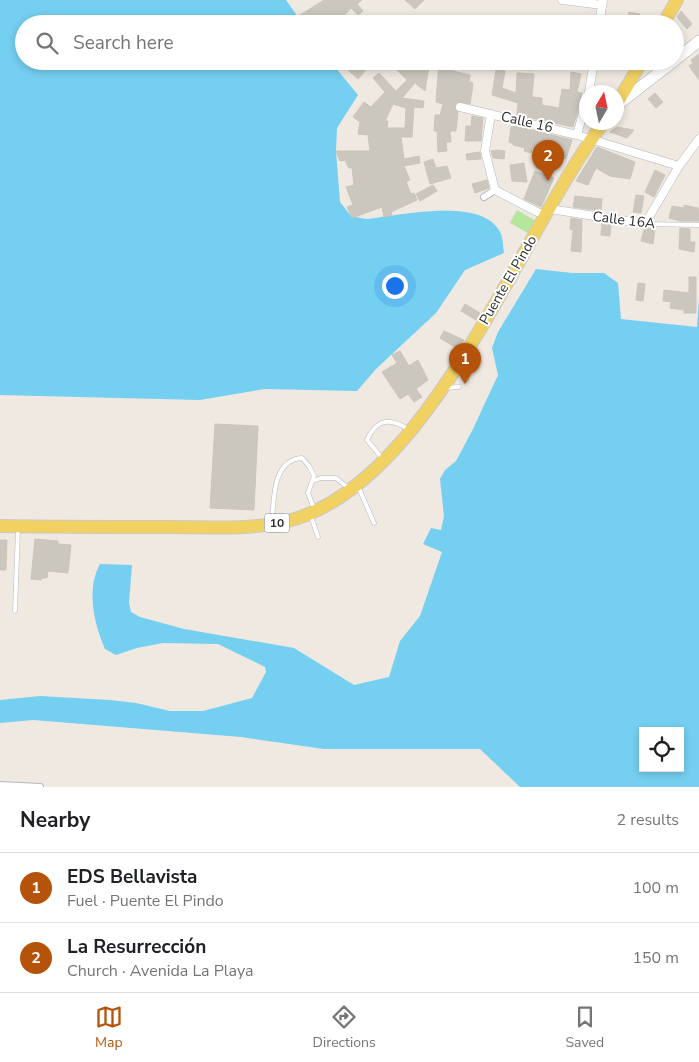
<!DOCTYPE html>
<html lang="en">
<head>
<meta charset="utf-8">
<style>
	:root { --surface:#fff; --page:#f6f6f6; --text:#202124; --muted:#757577; --line:#e0e0e0; --accent:#b45309 }
	body { margin:0; font-family:"Nunito Sans",sans-serif; background:var(--page); color:var(--text) }
	.controls { position:absolute; right:15px; bottom:15px; display:grid; overflow:hidden; border-radius:0px; box-shadow:0 2px 8px #0003 }
	.controls button { width:45px; height:45px; display:grid; place-items:center; padding:0; border:0; border-bottom:1px solid var(--line); background:var(--surface); color:var(--text); font:25px sans-serif }
	.compass { position:absolute; left:579px; top:85px; width:45px; height:45px; border-radius:50%; background:var(--surface); box-shadow:0 2px 8px #0003; rotate:9deg }
	.you { position:absolute; left:394px; top:285px; width:18px; height:18px; margin:-12px; border:4px solid #fff; border-radius:50%; background:#1a73e8; box-shadow:0 0 0 8px #1a73e833 }
	.badge { display:grid; place-items:center; width:32px; height:32px; border-radius:50%; background:var(--accent); color:#fff; font-size:16px; font-weight:700 }
	.pin { position:absolute; translate:-50% -41px; filter:drop-shadow(0 1px 2px #0008) }
	.pin::after { content:''; position:absolute; top:26px; width:18px; height:15px; background:inherit; clip-path:polygon(0 0,100% 0,50% 100%) }
	.list { margin:0; padding:0; list-style:none }
	h2 { display:flex; justify-content:space-between; align-items:center; height:65px; margin:0; padding:0 20px; font-size:21px }
	h2 small { font-size:16px; font-weight:400; color:var(--muted) }
	.list li { display:grid; grid-template-columns:32px 1fr auto; gap:15px; align-items:center; box-sizing:border-box; height:70px; padding:0 20px; border-top:1px solid var(--line) }
	.list b { display:block; font-size:19px; white-space:nowrap }
	.list p { margin:0; font-size:16px; white-space:nowrap; color:var(--muted) }
	.list em { font-size:16px; font-style:normal; color:var(--muted) }
	.icon { flex:none; width:28px; height:28px; fill:none; stroke:currentColor; stroke-width:2; stroke-linecap:round; stroke-linejoin:round }
	.map { position:relative; flex:none; width:699px; height:787px; overflow:hidden }
	.search { position:absolute; background:var(--surface); box-shadow:0 2px 8px #0003; left:15px; right:15px; top:15px; height:55px; display:flex; align-items:center; gap:12px; box-sizing:border-box; padding:0 18px; border-radius:28px; color:var(--muted); font-size:19px }
	.sheet { height:205px; background:var(--surface) }
	nav { display:flex; justify-content:space-around; align-items:center; box-sizing:border-box; height:70px; border-top:1px solid var(--line); background:var(--surface); font-size:14px; color:var(--muted) }
	nav a { display:grid; justify-items:center; gap:2px }
	nav .on { color:var(--accent) }
	.map>svg:first-child { display:block }
</style>
</head>
<body>
<div class="map">
<svg width="699" height="787" viewBox="0 0 699 787">
	<rect width="100%" height="100%" fill="#efe9e1"/>
	<path fill="#b6e59e" d="M503,61h30l-1,10 -29,-5z
		M517,210l19,11 -6,13 -20,-11z"/>
	<path fill="#75cff0" fill-rule="evenodd" d="M0,0h286l17,24h-279v37h306l28,34 -21,33 -1,23 4,51 11,14 15,3c32,-3 119,-24 135,15 2,5 2,13 3,19l-39,17 -29,43 -60,56 -19,22 -92,-2 -65,11 -200,-5z
		M536,269l36,4h32l14,10 3,36 76,8 2,-28v488h-179l-40,-38h-156l-83,-12 -208,-17 -33,3v-23l40,-4 70,4 26,3 34,8h33l49,-13 14,-26 -1,-5 -47,-23 -55,-1 -26,5 -21,7 -11,-6c-11,-25 -19,-60 -5,-85l32,1 -3,38 2,9 9,5 44,12 110,19 60,37 35,-8 11,-36 20,-25 22,-64 -19,-8 8,-16 10,2 3,-14 -4,-37 5,-9 11,-9 17,-32 25,-54 -6,-27 6,-16zM643,731h37v37h-37z"/>
	<path fill="#cbc7bf" stroke="#cbc5ba" fill-rule="evenodd" d="M324,0h38l-5,4 6,7 -5,4 -7,-7 -15,16 -6,-6 -3,2 -5,-6 -16,10h-20z
		M405,0h19l-9,9z
		M681,11l11,13 -5,5 -10,-12z
		M629,12l11,2 -2,7 -10,-2z
		M699,54v26l-10,-14 4,-3 -2,-3z
		M354,61h14l3,3 -13,15 -11,-10z
		M383,61h47l-5,30 -10,-8 -13,15 22,3 -1,7 -9,-1 -2,30h-11l3,22 15,-3 1,7 -16,3 6,14 -4,2 5,12 3,-1 3,7 -26,12 1,3 -8,2 -2,-10 -30,11 -5,-11 6,-2 -7,-18 8,-2 -2,-17h-3l-4,-8 -5,1 -4,-10h34l-2,-16 -10,-1 2,-12 -7,-5 11,-15 7,5 14,-15 -12,-14 6,-5 17,18 11,-11 -12,-12 1,-1zM393,104l13,4 -1,20h-18l1,-7h-3z
		M439,61h20l-6,10 17,4 -1,7h3l1,3 -3,19 -11,-2 -4,3 3,7 -2,19h-6l1,11h-5l1,9 -9,1 -1,-21h-3l1,-16h5l3,-11 -7,-2z
		M496,70l9,1 -3,17 14,5 1,-20 17,1 -2,23 10,1v7l17,3 3,-19 8,1 1,-18 10,2 -4,18 5,1 -1,6 -8,28 -56,-12 1,-12 -26,-8z
		M655,93l8,9 -7,6 -8,-9z
		M472,116l11,2 -2,23h-16l1,-15h5z
		M516,126l56,14 -6,19 -13,-3 3,-11 -14,-3 -2,7 -8,-1 -1,5 -7,-2 1,-3 -12,-3 -1,-2 -3,-1 2,-15z
		M617,127l17,3 -7,8 -17,-6z
		M597,147l38,15 -5,17 -20,-3 -14,-8 -8,17 -12,-4z
		M497,150l8,1 -1,8 -11,-1 -2,-7z
		M480,152l1,7 -14,1 -1,-6z
		M433,159l3,9 11,-2 4,12 -21,6 -6,-22z
		M524,163l3,19 -15,-1 -2,-16z
		M655,170l10,5 -11,22 -9,-5z
		M535,171l19,7 -13,29 -17,-8z
		M487,180l2,8 -14,5 -3,-9z
		M433,185l4,6 -17,10 -4,-7z
		M636,195l8,1 -3,17 -8,-1z
		M575,196l27,3 -1,12 -28,-4z
		M684,205l14,3 1,13h-19l-11,-3 3,-12 12,2z
		M571,218l11,2 -1,32 -10,-1 2,-21 -3,-1z
		M602,223l9,1 -1,12 -9,-1z
		M649,228l6,1 -2,15 -12,-3 3,-11z
		M680,228l10,1v13h5l-1,10 -15,-3z
		M689,277h7v36h-12v-3l-14,-2 1,-6 -8,-1 1,-11 25,3z
		M638,283l7,1 -2,17 -7,-1z
		M465,304l15,9 -4,7 -15,-9z
		M444,331l20,9 -6,9 -18,-11z
		M400,351l9,15 9,-6 10,20 -12,9 6,8 -8,5 -6,-8 -8,5 -18,-27 15,-9 -5,-8z
		M215,424l43,2 -4,84 -44,-2z
		M35,539l23,2v3l13,1 -3,28 -20,-2 -1,7h-5l-1,2 -10,-1z
		M0,540h7l-1,30h-6z"/>
	<g fill="none" stroke-linecap="round" stroke-linejoin="round">
		<g stroke="#b4b7c1" stroke-width="5">
			<path id="service" d="M645,224l54,1
				M464,361l2,18
				M445,388l14,-1
				M382,458l-15,-18c10,-22 23,-22 41,-11
				M313,481l8,-3h15l11,9
				M358,486l16,37
				M310,513l8,24
				M272,521c2,-21 0,-61 30,-63l7,8 5,10 -6,17 5,13
				M15,611l3,-82"/>
		</g>
		<g stroke="#b4b7c1" stroke-width="8">
			<path id="pedestrian" d="M484,197l11,-7
				M0,785l40,2"/>
		</g>
		<g stroke="#b4b7c1" stroke-width="9">
			<path id="minor" d="M562,0l40,5
				M599,24l4,-24
				M589,92l5,-31
				M460,107l117,28 102,31
				M491,114l-6,37 10,39 50,26
				M577,135l9,-33
				M550,209l95,15 34,-58 20,-27"/>
		</g>
		<g stroke="#b4b7c1" stroke-width="12">
			<path id="secondary" d="M675,60l24,-19
				M616,106l58,-45"/>
		</g>
		<g stroke="#c9c9c9" stroke-width="14">
			<path id="primary" d="M663,24l14,-24
				M616,105l26,-44
				M0,526c57,1 114,1 170,1 38,0 77,3 114,-5 145,-33 235,-288 320,-400"/>
		</g>
		<use href="#service" stroke="#fff" stroke-width="4"/>
		<use href="#pedestrian" stroke="#fff" stroke-width="6"/>
		<use href="#minor" stroke="#fff" stroke-width="8"/>
		<use href="#secondary" stroke="#fff" stroke-width="11"/>
		<use href="#primary" stroke="#f2d163" stroke-width="12"/>
	</g>
	<g text-anchor="middle" dominant-baseline="central" stroke-width="4" stroke-linejoin="round" paint-order="stroke">
		<rect fill="#fff" stroke="#6d6d6d" stroke-width="1" x="264.5" y="513.5" width="25" height="19" rx="4"/>
		<g font-size="12" font-weight="bold" fill="#2e2e2e">
			<text x="277" y="523">10</text>
		</g>
		<g font-size="14" fill="#2e2e2e" stroke="#fff">
			<text transform="translate(527 122) rotate(13)">Calle 16</text>
			<text transform="translate(624 220) rotate(7)">Calle 16A</text>
			<text transform="translate(508 280) rotate(-60)">Puente El Pindo</text>
		</g>
	</g>
</svg>
<div class="controls">
<button><svg class="icon" aria-label="locate" viewBox="0 0 24 24"><circle cx="12" cy="12" r="6"/><path d="M12 2v4M12 18v4M2 12h4M18 12h4"/></svg></button>
</div>
<svg class="compass" viewBox="-18 -18 36 36"><path d="M0-13l5 13h-10z" fill="#e53935"/><path d="M0 13l5-13h-10z" fill="#757577"/></svg>
<div class="you"></div>
<div class="pin badge" style="left:465px;top:384px">1</div>
<div class="pin badge" style="left:548px;top:181px">2</div>
<div class="search"><svg class="icon" aria-label="search" viewBox="0 0 24 24"><circle cx="10" cy="10" r="6"/><path d="M15 15l6 6"/></svg>Search here</div>
</div>
<section class="sheet">
<h2>Nearby<small>2 results</small></h2>
<ul class="list">
<li><span class="badge">1</span><div><b>EDS Bellavista</b><p>Fuel · Puente El Pindo</p></div><em>100 m</em></li>
<li><span class="badge">2</span><div><b>La Resurrección</b><p>Church · Avenida La Playa</p></div><em>150 m</em></li>
</ul>
</section>
<nav>
<a class="on"><svg class="icon" aria-label="map" viewBox="0 0 24 24"><path d="M3 6l6-2 6 2 6-2v14l-6 2-6-2-6 2zM9 4v14M15 6v14"/></svg>Map</a>
<a><svg class="icon" aria-label="directions" viewBox="0 0 24 24"><path d="M12 3l9 9-9 9-9-9zM9 14v-3h6M13 9l2 2-2 2"/></svg>Directions</a>
<a><svg class="icon" aria-label="saved" viewBox="0 0 24 24"><path d="M7 4h10v16l-5-4-5 4z"/></svg>Saved</a>
</nav>
</body>
</html>
